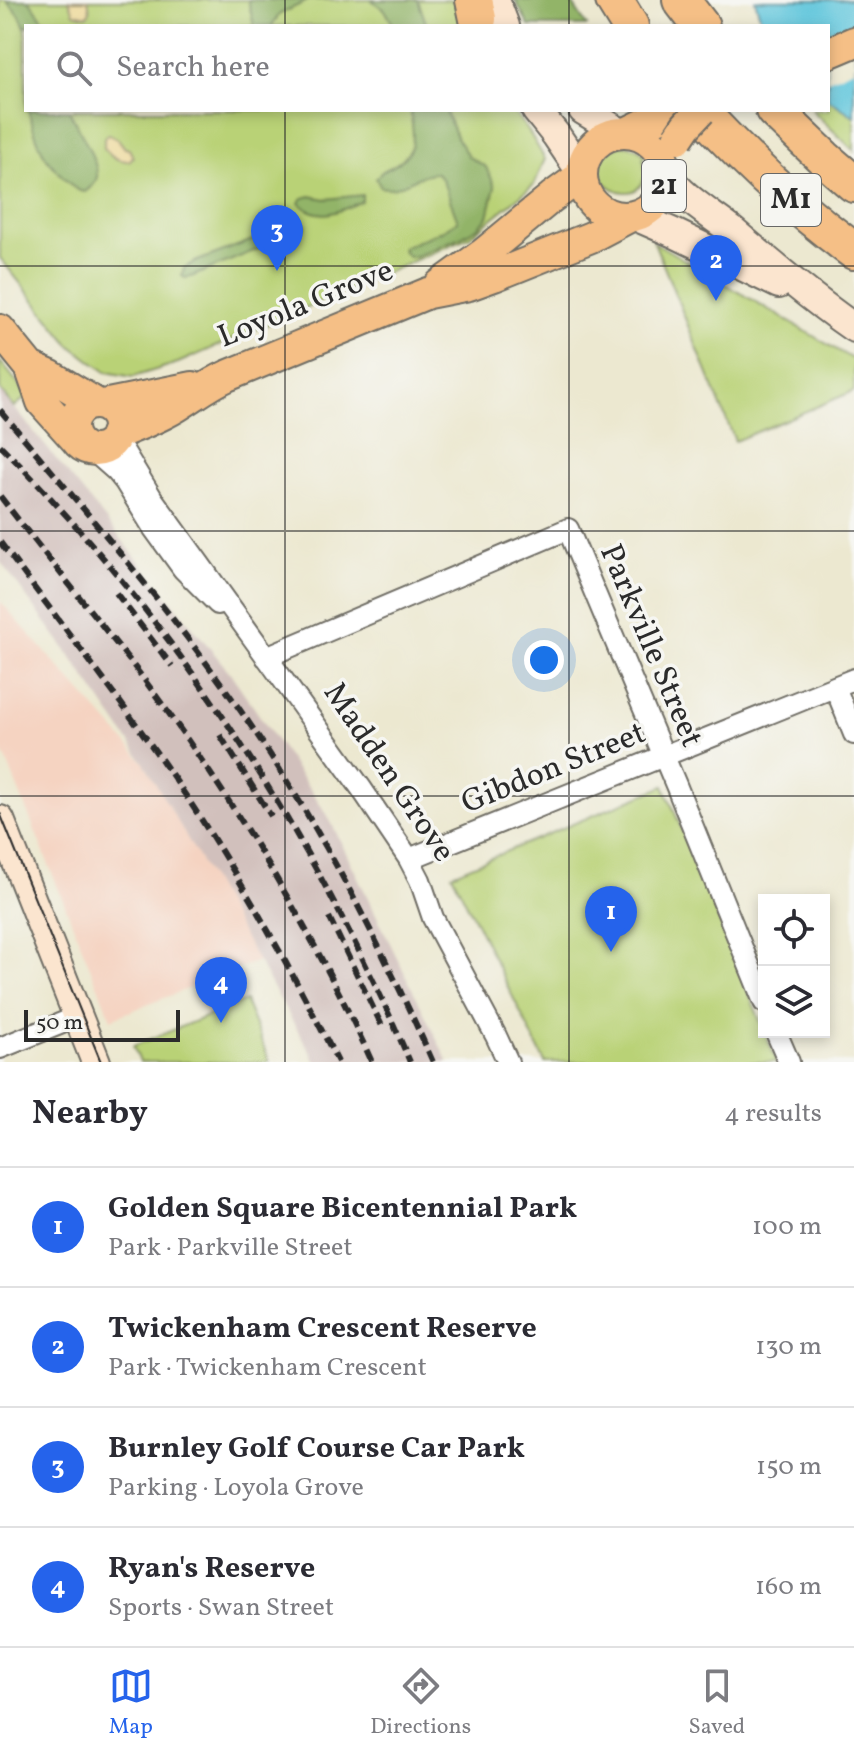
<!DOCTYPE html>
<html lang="en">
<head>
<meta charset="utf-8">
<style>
	:root { --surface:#fff; --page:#f2f2f3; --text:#2b2b33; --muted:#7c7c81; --line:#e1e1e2; --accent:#2563eb }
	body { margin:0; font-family:Vollkorn,serif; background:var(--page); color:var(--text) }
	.controls { position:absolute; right:24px; bottom:24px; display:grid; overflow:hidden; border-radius:0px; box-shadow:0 4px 12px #0003 }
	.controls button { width:72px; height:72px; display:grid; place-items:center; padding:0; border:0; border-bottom:2px solid var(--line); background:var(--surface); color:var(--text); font:40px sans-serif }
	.scale { position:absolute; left:24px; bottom:20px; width:156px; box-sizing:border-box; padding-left:8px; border:4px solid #2b2b2b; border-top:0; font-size:22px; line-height:28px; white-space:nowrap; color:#2b2b2b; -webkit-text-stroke:6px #f6f6f2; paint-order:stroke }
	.you { position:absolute; left:544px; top:660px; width:28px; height:28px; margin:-20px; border:6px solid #fff; border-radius:50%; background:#1a73e8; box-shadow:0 0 0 12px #1a73e833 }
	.badge { display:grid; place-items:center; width:52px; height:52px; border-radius:50%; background:var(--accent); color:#fff; font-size:26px; font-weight:700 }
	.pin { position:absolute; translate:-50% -66px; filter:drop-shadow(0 2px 4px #0008) }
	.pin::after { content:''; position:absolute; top:42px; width:28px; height:24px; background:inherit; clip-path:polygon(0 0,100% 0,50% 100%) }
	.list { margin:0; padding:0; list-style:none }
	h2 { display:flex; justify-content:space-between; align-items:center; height:104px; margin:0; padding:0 32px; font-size:34px }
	h2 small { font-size:26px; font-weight:400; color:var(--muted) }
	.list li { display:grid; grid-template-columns:52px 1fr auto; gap:24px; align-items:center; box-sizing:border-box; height:120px; padding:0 32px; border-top:2px solid var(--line) }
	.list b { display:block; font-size:30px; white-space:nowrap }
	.list p { margin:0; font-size:26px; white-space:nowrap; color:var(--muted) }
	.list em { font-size:26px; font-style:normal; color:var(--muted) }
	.icon { flex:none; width:44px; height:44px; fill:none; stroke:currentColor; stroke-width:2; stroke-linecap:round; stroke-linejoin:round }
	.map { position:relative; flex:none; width:854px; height:1062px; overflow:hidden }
	.search { position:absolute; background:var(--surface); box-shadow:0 4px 12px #0003; left:24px; right:24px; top:24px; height:88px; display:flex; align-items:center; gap:20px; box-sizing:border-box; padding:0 28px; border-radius:0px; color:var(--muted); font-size:30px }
	.sheet { height:584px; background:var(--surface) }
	nav { display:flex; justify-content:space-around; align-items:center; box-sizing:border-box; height:112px; border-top:2px solid var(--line); background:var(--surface); font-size:22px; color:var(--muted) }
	nav a { display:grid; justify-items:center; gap:4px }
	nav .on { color:var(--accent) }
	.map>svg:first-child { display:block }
</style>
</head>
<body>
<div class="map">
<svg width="854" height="1062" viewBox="0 0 854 1062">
	<rect width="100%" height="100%" fill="#f6f6f2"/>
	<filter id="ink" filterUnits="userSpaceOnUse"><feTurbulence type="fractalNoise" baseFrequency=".0125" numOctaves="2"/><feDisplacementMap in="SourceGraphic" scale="16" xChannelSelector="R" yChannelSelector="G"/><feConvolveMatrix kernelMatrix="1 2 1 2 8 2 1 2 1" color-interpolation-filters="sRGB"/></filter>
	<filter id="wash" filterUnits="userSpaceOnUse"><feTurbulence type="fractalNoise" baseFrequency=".006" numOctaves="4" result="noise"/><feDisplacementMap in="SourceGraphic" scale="32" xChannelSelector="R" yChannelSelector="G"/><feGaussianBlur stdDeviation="1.8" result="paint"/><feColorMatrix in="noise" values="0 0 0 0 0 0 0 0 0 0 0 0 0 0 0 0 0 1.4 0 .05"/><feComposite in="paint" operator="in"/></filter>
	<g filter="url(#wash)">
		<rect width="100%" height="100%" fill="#ece8d0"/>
		<path fill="#f5d3c1" d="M0,601l144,162 114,198 -147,58 -111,-275z"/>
		<path fill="#d1c0bc" d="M0,390l231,284 97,142 120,246h-132l-172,-299 -75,-109 -69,-93z"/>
		<path fill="#b9d276" stroke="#727e50" stroke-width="2" d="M0,0h454l10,26h-438v84h486l17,22 16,27 -11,26 -65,52 -291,126 -45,14 -27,-5 -36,-27 -70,-87z
			M828,99l26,17v35l-42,-41h16z
			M621,145c10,1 18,2 24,11l-2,2c1,6 3,13 1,20 -7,22 -32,15 -42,1h-5c-1,-18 7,-29 24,-34z
			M654,242l200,118v31l-119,50z
			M0,361l28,35 -14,11 -14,-17z
			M664,786l113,276h-232l-93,-188z
			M245,1001l25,61h-130l-7,-16z"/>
		<path fill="#92b467" stroke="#5e7049" stroke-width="2" d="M6,0h23l19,26h-22v3l-7,-15z
			M248,0h61l-29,14 -9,12h-17z
			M371,0h47l9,26h-33l-9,-16z
			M515,0h55l17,26h-58z
			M28,110h41c7,16 30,51 28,67 -1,6 -8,12 -12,15 -10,-1 -14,-7 -21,-14 -25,-25 -26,-35 -36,-68z
			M410,110h35l12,29 12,18 17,10 4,8 5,12 -7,30 -10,10 -17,10 -47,20h-6l-5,-6 1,-4 39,-17 15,-9 -16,-42 -5,-6c-20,-1 -37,20 -56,14l-5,-8c4,-7 7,-8 15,-12 27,-14 23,-30 19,-57z
			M362,195v6c-21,10 -43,22 -63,2l4,-5 7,-2 16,3z
			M300,222l6,3 -1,3 -20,10 -94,39 -6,1 -3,-2 2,-8 11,-6z"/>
		<path fill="#eeda9e" stroke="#8c8264" stroke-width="2" d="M69,0h19l2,11 -3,5 -13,-3z
			M108,134l10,5 7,9 4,1 4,8 -4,4c-12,0 -17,-4 -25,-13v-10z"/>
		<path fill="#60c6dc" stroke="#467884" stroke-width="2" d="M755,0h99v116l-26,-17v-73h-62l-5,-6z"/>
		<path fill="#ece8d0" d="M854,24v45l-26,11v-45z"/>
	</g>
	<g filter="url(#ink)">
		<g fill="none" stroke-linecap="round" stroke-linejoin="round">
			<g stroke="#6f6d65" stroke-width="24">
				<path id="street" d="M115,437l37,61 209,290 48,71 11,21 13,38 63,118 12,26
					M91,449l25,22 9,11 29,47 29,40 35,35
					M266,657l302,-128 108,256 88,217
					M835,687l19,47
					M409,859l445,-180
					M776,1032l13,30
					M0,1048l77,-31"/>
			</g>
			<g stroke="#6f6d65" stroke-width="32">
				<path id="secondary" d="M495,0l10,26
					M536,110l20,25 25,37
					M583,110l38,23
					M665,172c16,25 43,40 66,58 40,34 80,68 123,98
					M635,216l39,17 105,51
					M0,820l96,242"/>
			</g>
			<g stroke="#6f6d65" stroke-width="34">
				<path id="primary" d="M828,53l26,-11
					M582 175a42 42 0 1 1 84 0a42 42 0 1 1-84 0Z
					M626,133l47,-23
					M440,285l43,-31 69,-57 29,-21
					M0,330l30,37 12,35 35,39
					M30,367l21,9 46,28
					M72 427a23 23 0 1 1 46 0a23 23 0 1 1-46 0Z
					M103,405l90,-18
					M116,434c21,-8 42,-16 60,-27 18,-11 33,-23 51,-31l201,-83 41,-8 25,-9 97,-39 38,-20"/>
			</g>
			<g stroke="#6f6d65" stroke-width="40">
				<path id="highway" d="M474,0l4,19
					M614,0l16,26
					M681,0l20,26
					M699,110c48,52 99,100 155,141
					M774,110l50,48 30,26"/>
			</g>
			<use href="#street" stroke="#fff" stroke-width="20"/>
			<use href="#secondary" stroke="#fbe5cf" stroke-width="28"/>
			<use href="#primary" stroke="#f5bf86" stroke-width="30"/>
			<use href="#highway" stroke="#f5bf86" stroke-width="36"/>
			<path stroke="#2b2b2b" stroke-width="2" d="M0,813l101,249"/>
			<path stroke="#2b2b2b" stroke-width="6" stroke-dasharray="12 6" stroke-linecap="butt" d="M0,410c82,97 165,193 238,297 78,111 140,232 195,355
				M0,445c175,176 313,389 410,617
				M0,496c48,63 98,123 146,186 88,119 165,245 226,380
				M0,542c52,70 106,139 156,210 69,98 128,203 182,310
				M116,593l56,73
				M220,735l51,81
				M329,917l54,111"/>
			<g stroke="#6f6d65" stroke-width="34" stroke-linecap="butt">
				<path id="primary-bridge" d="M678,138l8,-12 15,-16"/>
			</g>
			<use href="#primary-bridge" stroke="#f5bf86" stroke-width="30"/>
		</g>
	</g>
	<path fill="none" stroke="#2b2b2b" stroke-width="2" stroke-opacity="0.55" d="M285,0v26M569,0v26M285,110v952M569,110v952M0,266h854M0,531h854M0,796h854"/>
	<g text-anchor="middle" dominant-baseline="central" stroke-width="7" stroke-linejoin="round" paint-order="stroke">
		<g fill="#f6f6f2" stroke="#686867" stroke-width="2">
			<rect x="642" y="160" width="44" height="52" rx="6"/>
			<rect x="761" y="174" width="60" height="52" rx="6"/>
		</g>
		<g font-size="30" font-weight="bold" fill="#2b2b2b">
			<text x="664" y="186">21</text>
			<text x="791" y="200">M1</text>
		</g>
		<g font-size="32" fill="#2b2b2b" stroke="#f6f6f2">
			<text transform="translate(306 305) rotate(-22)">Loyola Grove</text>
			<text transform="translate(650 646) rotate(67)">Parkville Street</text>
			<text transform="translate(554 769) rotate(-22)">Gibdon Street</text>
			<text transform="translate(388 773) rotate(56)">Madden Grove</text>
		</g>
	</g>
</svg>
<div class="controls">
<button><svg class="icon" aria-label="locate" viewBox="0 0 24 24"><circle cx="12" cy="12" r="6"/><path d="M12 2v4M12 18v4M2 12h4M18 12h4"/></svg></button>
<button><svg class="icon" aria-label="layers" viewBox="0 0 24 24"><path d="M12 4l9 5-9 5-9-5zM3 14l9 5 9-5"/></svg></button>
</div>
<div class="scale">50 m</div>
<div class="you"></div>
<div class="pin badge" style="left:611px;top:952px">1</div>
<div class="pin badge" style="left:716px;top:301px">2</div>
<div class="pin badge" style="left:277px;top:271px">3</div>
<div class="pin badge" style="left:221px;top:1023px">4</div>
<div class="search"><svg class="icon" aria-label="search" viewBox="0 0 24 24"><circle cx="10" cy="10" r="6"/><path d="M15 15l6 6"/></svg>Search here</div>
</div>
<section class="sheet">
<h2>Nearby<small>4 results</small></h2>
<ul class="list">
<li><span class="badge">1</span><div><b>Golden Square Bicentennial Park</b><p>Park · Parkville Street</p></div><em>100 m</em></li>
<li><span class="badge">2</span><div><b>Twickenham Crescent Reserve</b><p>Park · Twickenham Crescent</p></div><em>130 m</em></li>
<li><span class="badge">3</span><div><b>Burnley Golf Course Car Park</b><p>Parking · Loyola Grove</p></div><em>150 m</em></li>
<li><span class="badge">4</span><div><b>Ryan's Reserve</b><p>Sports · Swan Street</p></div><em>160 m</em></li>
</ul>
</section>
<nav>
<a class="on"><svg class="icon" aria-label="map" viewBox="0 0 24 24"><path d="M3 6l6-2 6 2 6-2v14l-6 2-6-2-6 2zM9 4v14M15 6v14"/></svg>Map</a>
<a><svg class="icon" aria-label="directions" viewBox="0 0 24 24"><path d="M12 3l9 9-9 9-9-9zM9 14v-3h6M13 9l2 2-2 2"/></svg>Directions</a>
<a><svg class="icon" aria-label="saved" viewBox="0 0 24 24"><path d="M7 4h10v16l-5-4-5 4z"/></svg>Saved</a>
</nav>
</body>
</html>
